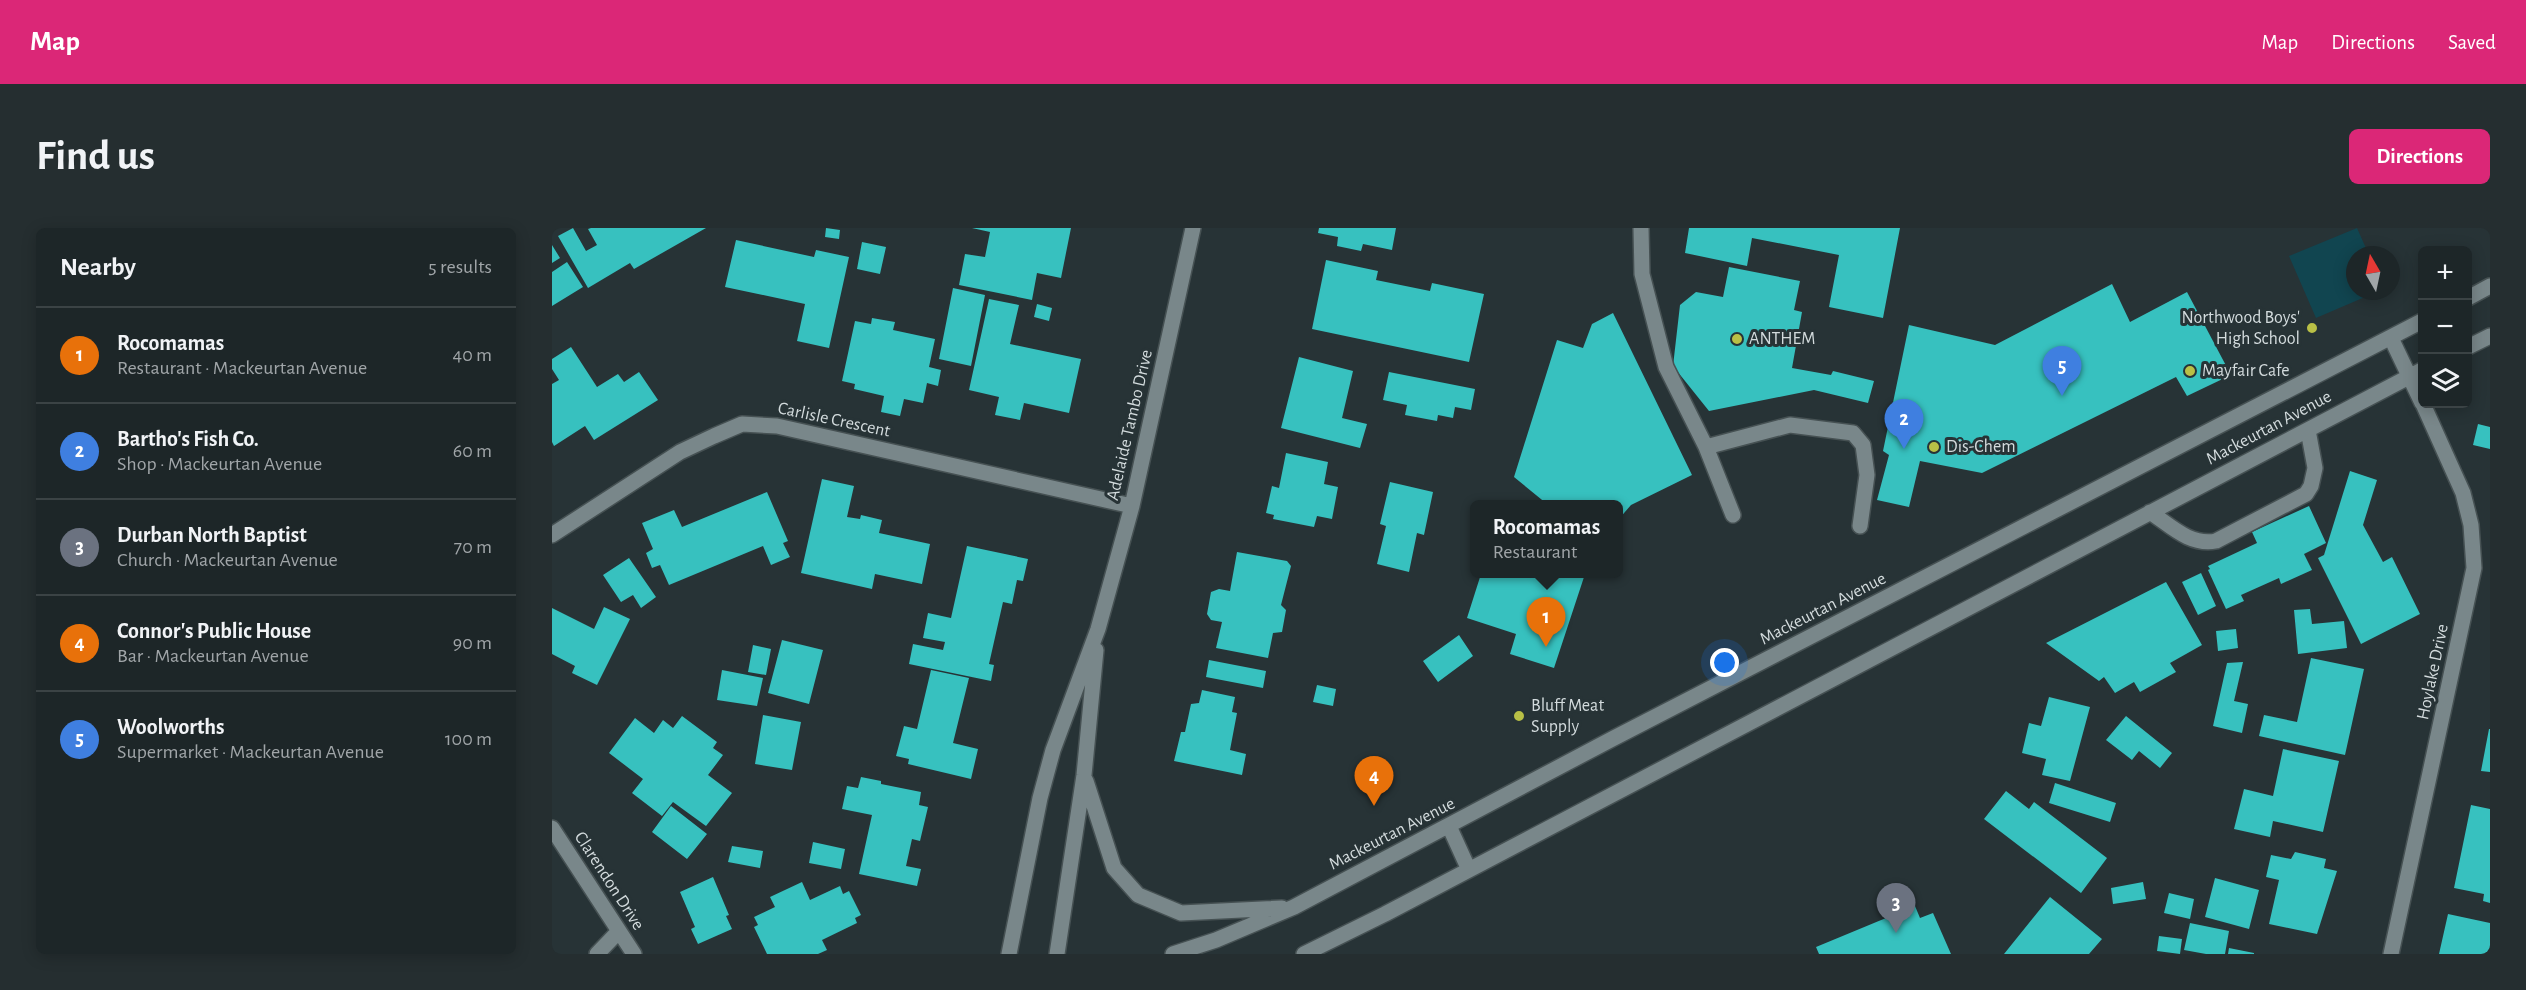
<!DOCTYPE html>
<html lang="en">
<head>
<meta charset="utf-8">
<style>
	:root { --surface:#1d2628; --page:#252e30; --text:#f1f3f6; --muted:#a0a5a8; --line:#3b4345; --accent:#db2777 }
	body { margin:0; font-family:"Alegreya Sans",sans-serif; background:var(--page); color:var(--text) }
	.controls { position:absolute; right:18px; top:18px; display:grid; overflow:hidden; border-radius:9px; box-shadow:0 3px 15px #0003 }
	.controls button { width:54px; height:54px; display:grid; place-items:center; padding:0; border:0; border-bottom:2px solid var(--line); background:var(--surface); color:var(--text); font:30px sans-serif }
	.compass { position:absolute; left:1794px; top:18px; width:54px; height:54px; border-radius:50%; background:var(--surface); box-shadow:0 3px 15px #0003; rotate:351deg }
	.you { position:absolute; left:1173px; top:435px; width:21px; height:21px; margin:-15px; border:4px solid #fff; border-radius:50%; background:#1a73e8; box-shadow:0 0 0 9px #1a73e833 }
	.badge { display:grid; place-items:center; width:39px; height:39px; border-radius:50%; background:var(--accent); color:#fff; font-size:20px; font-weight:700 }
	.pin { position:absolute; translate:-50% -50px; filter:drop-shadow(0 2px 3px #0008) }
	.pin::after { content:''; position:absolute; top:32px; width:21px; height:18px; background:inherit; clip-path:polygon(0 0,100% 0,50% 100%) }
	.popup { position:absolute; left:918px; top:272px; width:153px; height:78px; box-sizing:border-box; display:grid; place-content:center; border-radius:9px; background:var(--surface); filter:drop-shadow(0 2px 4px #0005); font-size:20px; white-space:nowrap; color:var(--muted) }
	.popup b { font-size:22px; color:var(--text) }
	.popup::after { content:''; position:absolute; left:50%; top:100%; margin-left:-12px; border:12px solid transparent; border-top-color:var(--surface) }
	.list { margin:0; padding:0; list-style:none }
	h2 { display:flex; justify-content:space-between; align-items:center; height:78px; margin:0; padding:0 24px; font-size:26px }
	h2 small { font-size:20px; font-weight:400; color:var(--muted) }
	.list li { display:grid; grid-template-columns:39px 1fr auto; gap:18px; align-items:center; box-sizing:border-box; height:96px; padding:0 24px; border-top:2px solid var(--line) }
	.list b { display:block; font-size:22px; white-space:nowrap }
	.list p { margin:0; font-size:20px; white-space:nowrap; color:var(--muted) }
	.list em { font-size:20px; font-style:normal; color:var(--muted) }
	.icon { flex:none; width:33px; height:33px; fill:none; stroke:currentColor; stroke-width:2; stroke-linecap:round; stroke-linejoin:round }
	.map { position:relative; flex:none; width:1938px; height:726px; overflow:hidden; border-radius:9px }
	header { display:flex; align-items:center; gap:36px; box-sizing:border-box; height:84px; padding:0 30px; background:var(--accent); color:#fff }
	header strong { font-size:28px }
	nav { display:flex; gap:33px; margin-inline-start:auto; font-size:21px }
	.intro { display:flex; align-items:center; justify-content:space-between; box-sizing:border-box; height:144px; padding:0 36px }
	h1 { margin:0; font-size:42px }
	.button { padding:15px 27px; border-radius:9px; background:var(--accent); color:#fff; font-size:21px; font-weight:700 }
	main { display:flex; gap:36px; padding:0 36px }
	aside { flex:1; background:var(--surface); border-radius:9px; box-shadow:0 3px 15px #0003 }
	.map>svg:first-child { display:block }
</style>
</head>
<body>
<header>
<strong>Map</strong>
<nav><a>Map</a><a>Directions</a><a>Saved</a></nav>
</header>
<div class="intro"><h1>Find us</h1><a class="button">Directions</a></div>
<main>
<aside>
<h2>Nearby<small>5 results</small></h2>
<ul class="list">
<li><span class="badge" style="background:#e8710a">1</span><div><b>Rocomamas</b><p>Restaurant · Mackeurtan Avenue</p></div><em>40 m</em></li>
<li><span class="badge" style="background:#3f7fe0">2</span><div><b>Bartho's Fish Co.</b><p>Shop · Mackeurtan Avenue</p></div><em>60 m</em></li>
<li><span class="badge" style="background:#6b7280">3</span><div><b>Durban North Baptist</b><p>Church · Mackeurtan Avenue</p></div><em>70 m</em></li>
<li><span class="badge" style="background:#e8710a">4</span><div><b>Connor's Public House</b><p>Bar · Mackeurtan Avenue</p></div><em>90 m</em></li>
<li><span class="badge" style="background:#3f7fe0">5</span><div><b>Woolworths</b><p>Supermarket · Mackeurtan Avenue</p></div><em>100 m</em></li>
</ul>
</aside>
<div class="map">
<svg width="1938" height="726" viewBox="0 0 1938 726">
	<rect width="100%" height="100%" fill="#273336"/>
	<path fill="#114550" d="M1805,0l12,27h-14v36h24l-63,27 -27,-62z"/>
	<path fill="#37c1bf" d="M21,0l13,23 11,-6 -9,-16 3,-1h115l-72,41 -4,-6 -42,25 -30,-52z
		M274,0l14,2 -1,9 -14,-2z
		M420,0h99l-10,50 -24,-5 -5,27 -73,-15 6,-31 20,3 5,-25z
		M767,0h77l-4,22 -29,-6 -2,7 -24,-5 1,-9 -20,-4z
		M1137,0h211l-17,90 -54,-11 10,-52 -87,-17 -5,28 -62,-13z
		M184,12l78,17 2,-7 33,7 -20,91 -32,-7 8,-37 -80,-17z
		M310,14l24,5 -6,27 -23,-5z
		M0,17l8,13 -8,5z
		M774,32l52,11 -2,9 54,11 2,-8 52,11 -15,68 -157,-33z
		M15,34l16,25 -31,19v-34z
		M1177,39l71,14 -6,29 8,2 -10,56 39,7 2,-4 41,10 -6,22 -54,-13 -105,21 -36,-45 7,-61 16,-13 27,5z
		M1560,56l18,38 57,-30 44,83 -44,21 -11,-19 -194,96 -62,-12 -11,46 -32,-7 12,-45 -6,-4 26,-126 86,20z
		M401,60l32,7 -14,71 -32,-7z
		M437,71l30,6 -9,39 71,15 -12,54 -45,-10 -4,17 -25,-5 4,-18 -30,-7z
		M485,76l15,4 -3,13 -15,-4z
		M1061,85l79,162 -61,30 -13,15v-16h-71l-33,-27 43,-137 26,8 9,-24z
		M320,90l23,4 -2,8 42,9 -6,28 12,3 -3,16 -11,-3 -4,20 -19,-4 -4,17 -19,-4 3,-16 -30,-7 1,-5 -13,-3 13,-60 16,3z
		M19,119l26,40 21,-13 6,8 15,-10 19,28 -64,40 -9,-14 -31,20 -2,-4v-58l7,-4 -7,-11v-10z
		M747,129l54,14 -11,47 25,6 -7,24 -79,-20z
		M837,144l86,17 -4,21 -16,-3 -2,11 -15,-3 -1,6 -32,-6 2,-10 -24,-5z
		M1926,196l12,3v22l-17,-4z
		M734,225l42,9 -4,22 14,3 -6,32 -15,-3 -3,11 -41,-8 1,-4 -8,-2 6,-27 7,2z
		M1798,243l27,9 -14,45 20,37 9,-5 28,57 -59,30 -43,-86 6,-3z
		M270,251l32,7 -7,31 13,2 1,-4 21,5 -3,13 51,11 -8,40 -47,-10 -3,15 -71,-16z
		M838,254l43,10 -9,43 -7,-2 -8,39 -32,-8 9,-38 -6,-2z
		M215,264l21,49 -5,2 7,14 -19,8 -8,-19 -94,39 -9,-20 -8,3 -6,-15 7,-4 -11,-26 32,-13 8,17z
		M1757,278l17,37 -22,11 8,16 -31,14 -2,-6 -38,17 3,6 -18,8 -18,-39 2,-1 -2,-3 49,-23 -5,-11z
		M415,318l61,13 -5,22 -6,-1 -5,24 -9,-2 -14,62 5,1 -3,16 -82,-17 4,-20 30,6 2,-8 -22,-4 5,-25 23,5z
		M685,324l50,9 4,5 -10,39 5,5 -4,22 -9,1 -5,25 -52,-10 6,-26 -11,-2 -4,-6 4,-22 8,-3 11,2z
		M77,330l27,39 -15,11 -8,-13 -12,7 -18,-27z
		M1649,345l15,33 -18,9 -16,-33z
		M929,346h104l-31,94 -44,-14 6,-20 -49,-16z
		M1614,354l36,63 -32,18 6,9 -36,20 -6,-10 -19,11 -11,-16 -5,4 -53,-38z
		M52,379l26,12 -33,66 -25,-12 3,-7 -23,-12v-46l42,21z
		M1758,381l2,15 32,-3 3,27 -49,6 -4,-44z
		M1684,401l2,19 -20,3 -2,-20z
		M907,407l14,21 -35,26 -15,-21z
		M230,412l41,10 -14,54 -41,-11z
		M201,417l18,4 -5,26 -18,-3z
		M1759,430l53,11 -19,86 -86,-19 5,-21 33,7z
		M657,432l57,11 -3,17 -57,-11z
		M1691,434l-9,39 14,3 -6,29 -29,-7 14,-63z
		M170,442l41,8 -6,28 -40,-6z
		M379,442l38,8 -16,65 25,6 -7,30 -63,-15 1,-5 -13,-3 8,-30 13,3z
		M765,457l19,4 -3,17 -20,-4z
		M650,462l33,7 -3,15 5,1 -7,37 16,4 -4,21 -68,-14 7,-29h4l6,-28 8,-1z
		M1497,469l41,10 -20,74 -28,-6 4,-16 -24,-6 7,-30 12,3z
		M211,487l38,7 -9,48 -37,-6z
		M130,488l35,26 -4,6 10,7 -15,20 24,18 -26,33 -33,-24 -11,14 -30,-23 11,-14 -34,-26 26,-35 19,15 9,-13 10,8z
		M1574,488l46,37 -12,15 -21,-17 -7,9 -26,-20z
		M1937,501h1v43l-9,-1z
		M1731,521l56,12 -16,71 -50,-11 -3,16 -36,-8 10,-40 29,7z
		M309,549l20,4v3l40,8 -2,13 9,2 -8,34 -8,-2 -6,27 15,3 -4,17 -58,-12 13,-59 -30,-6 5,-23 11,2z
		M1503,555l61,20 -6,19 -61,-19z
		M1454,563l23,18 5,-7 73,56 -26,35 -97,-74z
		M1919,577l19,4v94l-7,-2 1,-7 -30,-6z
		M119,578l36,28 -20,25 -35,-27z
		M261,614l32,7 -4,20 -32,-6z
		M180,618l31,5 -3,17 -32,-6z
		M1743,624l31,7 -2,9 13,3 -20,63 -48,-10 10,-44 -13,-3 5,-22 20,4z
		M161,649l16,38 -3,1 6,13 -34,15 -7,-15 4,-2 -15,-35z
		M1663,650l44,12 -10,39 -44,-12z
		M250,654l8,18 30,-14 3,8 6,-3 12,24 -6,3 2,5 -35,17 5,10 -9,4h-51l-13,-27 4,-2 -4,-8 21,-10 -5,-10z
		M1591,654l3,17 -33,5 -2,-16z
		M1617,665l25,6 -4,20 -26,-6z
		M1498,669l52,42 -13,15h-85z
		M1363,678l5,12 13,-5 18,41h-132l-3,-7z
		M1896,686l42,9v31h-51z
		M1638,695l39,8 -4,23h-19l-22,-4z
		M1607,708l23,3 -2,15 -23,-3z
		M1677,720l25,5v1h-26z"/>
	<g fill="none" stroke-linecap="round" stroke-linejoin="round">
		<g stroke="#465153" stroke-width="18">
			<path id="minor" d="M1089,0l1,46 24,93 40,80 27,68
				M1916,70l22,-12
				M1839,110l31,65
				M1916,119l22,-11
				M1154,219l84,-22 63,8 10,12 4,30 -7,51
				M1598,284c21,14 40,34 66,29l90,-47 5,-8 4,-18 -7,-38
				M0,307l128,-83 34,-16 28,-12 35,2 355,80
				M534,553l28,87 24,27 43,18 101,-5
				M897,598l20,44
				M0,600l82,126
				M45,726l22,-23
				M457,726l31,-156 13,-48 45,-121 34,-123 61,-278
				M505,726l27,-179 12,-125
				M621,726l43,-14 78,-33 320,-169 808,-417
				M752,726l81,-40 1037,-544
				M1839,726l83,-386 -3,-43 -8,-32 -40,-89"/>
		</g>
		<use href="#minor" stroke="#79878a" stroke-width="15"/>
	</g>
	<g fill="#b9c046" stroke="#273336" stroke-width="2">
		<circle cx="1760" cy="100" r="6"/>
		<circle cx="1185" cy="111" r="6"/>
		<circle cx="1638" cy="143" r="6"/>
		<circle cx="1382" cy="219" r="6"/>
		<circle cx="967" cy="488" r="6"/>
	</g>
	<g text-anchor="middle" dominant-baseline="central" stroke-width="6" stroke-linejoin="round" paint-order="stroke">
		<g font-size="18" fill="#d3dbdd" stroke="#273336" text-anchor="start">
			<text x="1748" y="90" text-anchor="end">Northwood Boys'<tspan x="1748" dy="21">High School</tspan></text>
			<text x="1197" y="111">ANTHEM</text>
			<text x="1650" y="143">Mayfair Cafe</text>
			<text x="1394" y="219">Dis-Chem</text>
			<text x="979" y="478">Bluff Meat<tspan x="979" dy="21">Supply</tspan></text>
		</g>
		<g font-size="18" fill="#d3dbdd" stroke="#273336">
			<text transform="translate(282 192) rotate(12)">Carlisle Crescent</text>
			<text transform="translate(578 197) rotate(-77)">Adelaide Tambo Drive</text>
			<text transform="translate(1717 200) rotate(-28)">Mackeurtan Avenue</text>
			<text transform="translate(1271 381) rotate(-27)">Mackeurtan Avenue</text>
			<text transform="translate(1881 444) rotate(-78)">Hoylake Drive</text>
			<text transform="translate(840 606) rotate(-27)">Mackeurtan Avenue</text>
			<text transform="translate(57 653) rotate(57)">Clarendon Drive</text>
		</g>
	</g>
</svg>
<div class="controls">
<button>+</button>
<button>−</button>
<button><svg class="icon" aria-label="layers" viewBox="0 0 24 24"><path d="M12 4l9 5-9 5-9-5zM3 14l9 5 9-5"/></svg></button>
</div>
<svg class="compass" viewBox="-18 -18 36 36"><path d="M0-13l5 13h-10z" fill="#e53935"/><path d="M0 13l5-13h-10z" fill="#a0a5a8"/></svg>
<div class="you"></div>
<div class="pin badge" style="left:994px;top:419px;background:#e8710a">1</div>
<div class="popup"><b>Rocomamas</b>Restaurant</div>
<div class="pin badge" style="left:1352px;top:221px;background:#3f7fe0">2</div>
<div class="pin badge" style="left:1344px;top:705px;background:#6b7280">3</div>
<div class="pin badge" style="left:822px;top:578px;background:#e8710a">4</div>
<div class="pin badge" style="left:1510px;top:168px;background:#3f7fe0">5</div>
</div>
</main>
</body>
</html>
